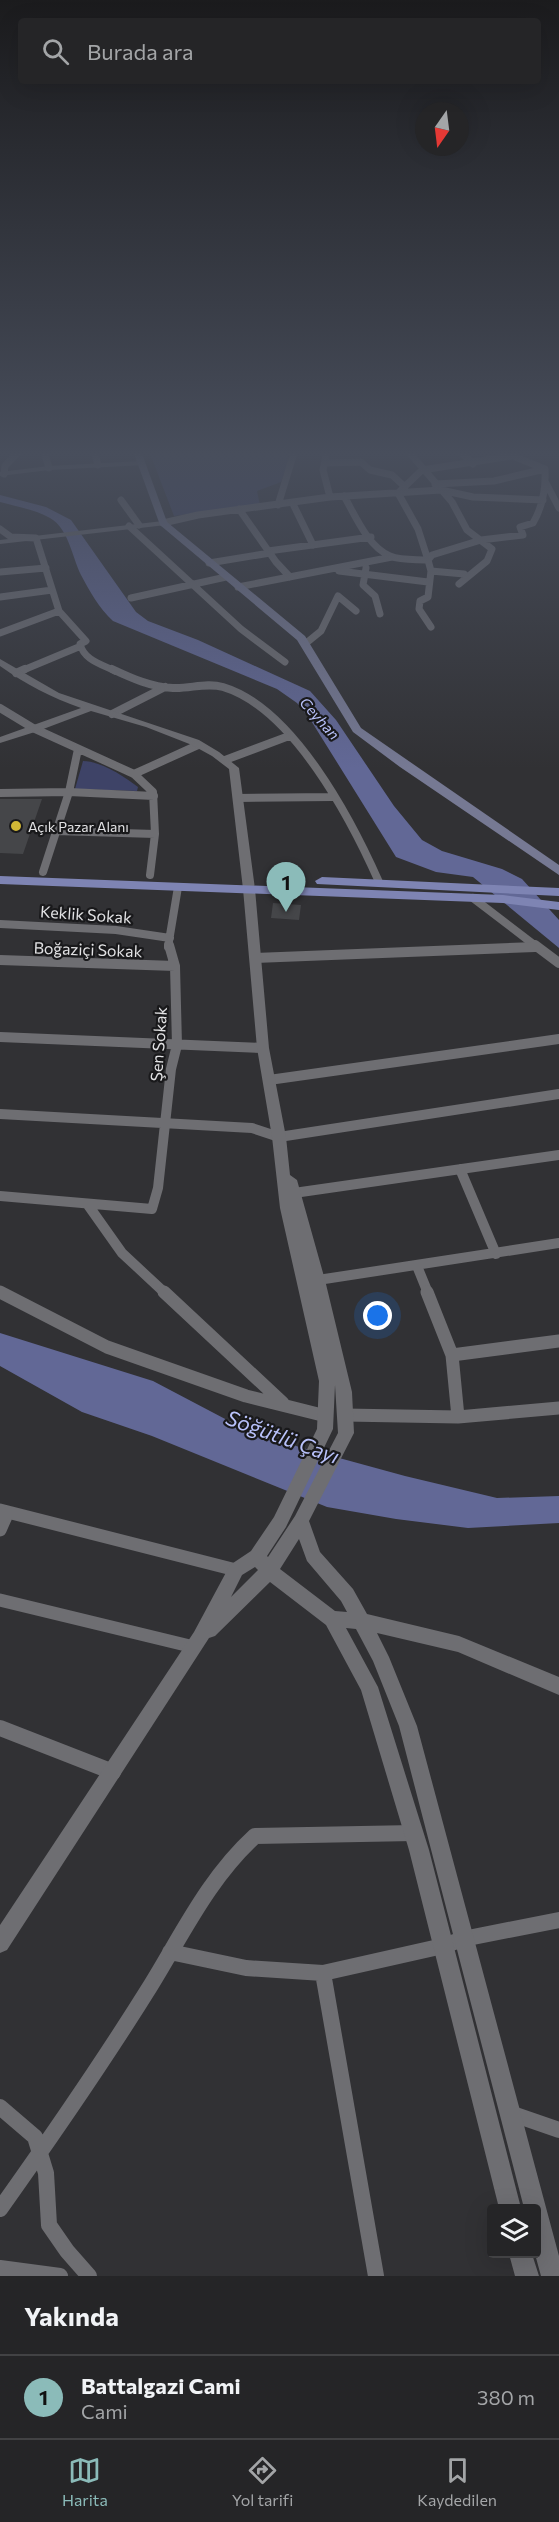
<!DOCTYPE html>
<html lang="tr">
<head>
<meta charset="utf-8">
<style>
	:root { --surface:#252527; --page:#313133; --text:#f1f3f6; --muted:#a3a5a7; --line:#424244; --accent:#8bbbb9 }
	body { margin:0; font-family:Commissioner,sans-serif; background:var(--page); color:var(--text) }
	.controls { position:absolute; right:18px; bottom:18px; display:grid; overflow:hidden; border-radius:6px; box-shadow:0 6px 24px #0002 }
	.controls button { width:54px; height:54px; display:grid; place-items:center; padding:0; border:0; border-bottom:2px solid var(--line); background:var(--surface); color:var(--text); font:30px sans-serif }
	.compass { position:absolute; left:415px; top:102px; width:54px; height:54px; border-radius:50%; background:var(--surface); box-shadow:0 6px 24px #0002; rotate:194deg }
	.you { position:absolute; left:378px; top:1316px; width:21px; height:21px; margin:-15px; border:4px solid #fff; border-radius:50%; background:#1a73e8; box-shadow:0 0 0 9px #1a73e833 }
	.badge { display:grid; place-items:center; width:39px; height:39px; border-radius:50%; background:var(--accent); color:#111; font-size:20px; font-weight:700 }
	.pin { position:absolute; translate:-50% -50px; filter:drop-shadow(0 2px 3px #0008) }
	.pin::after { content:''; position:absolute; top:32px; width:21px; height:18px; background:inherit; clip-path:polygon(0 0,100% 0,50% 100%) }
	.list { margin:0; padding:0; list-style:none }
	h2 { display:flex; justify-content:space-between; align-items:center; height:78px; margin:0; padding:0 24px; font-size:26px }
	h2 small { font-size:20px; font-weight:400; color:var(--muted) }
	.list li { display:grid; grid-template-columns:39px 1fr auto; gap:18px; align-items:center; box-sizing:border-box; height:84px; padding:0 24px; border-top:2px solid var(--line) }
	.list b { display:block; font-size:22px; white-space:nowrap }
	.list p { margin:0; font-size:20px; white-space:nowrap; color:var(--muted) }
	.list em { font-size:20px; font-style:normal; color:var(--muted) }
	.icon { flex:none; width:33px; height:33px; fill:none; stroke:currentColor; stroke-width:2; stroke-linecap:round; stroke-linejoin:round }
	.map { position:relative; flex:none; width:559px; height:2276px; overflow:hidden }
	.search { position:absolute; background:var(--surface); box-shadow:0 6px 24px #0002; left:18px; right:18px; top:18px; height:66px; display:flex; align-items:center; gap:15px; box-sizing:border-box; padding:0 21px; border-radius:6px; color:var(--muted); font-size:22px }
	.sheet { height:162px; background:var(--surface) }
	nav { display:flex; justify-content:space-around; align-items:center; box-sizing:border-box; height:84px; border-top:2px solid var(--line); background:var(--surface); font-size:16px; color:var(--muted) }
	nav a { display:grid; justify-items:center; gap:3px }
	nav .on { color:var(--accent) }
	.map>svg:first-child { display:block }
</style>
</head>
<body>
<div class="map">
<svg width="559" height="2276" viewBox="0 0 559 2276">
	<rect width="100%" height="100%" fill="#313134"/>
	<path fill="#3e4367" d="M149,451h139v12l-7,19 -24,9 3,14 -86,11z
		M83,761c17,0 41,15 55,26l-1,4 -62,-2z"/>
	<path fill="#626896" d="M0,495l46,12 25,13 65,92 12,9 50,19 112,51 26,29 58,86 28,34 20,11 60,18 20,10 37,41v28l-86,-71 -37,-5 -40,-15 -86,-138 -13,-16 -20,-14 -164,-68c-14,-13 -23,-29 -32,-46 -9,-18 -12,-46 -31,-57 -14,-8 -35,-12 -50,-16z
		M0,1333l153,48 76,40 70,26 106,29 92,22 62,-2v27l-91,5 -72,-9 -69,-12 -175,-71 -70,-24 -82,-46z"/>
	<path fill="#454649" d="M0,799h42l-19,55 -23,-1z
		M273,903l28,2 -2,15 -28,-2z"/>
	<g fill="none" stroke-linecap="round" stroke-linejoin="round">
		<path stroke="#6e6e72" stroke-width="7" d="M44,451l5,17
			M94,451l4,14
			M327,451l-4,19 7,27
			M408,451l44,51 15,28 25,19 -5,12 -28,23
			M460,451l13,13
			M325,463l36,-1 9,8 22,5 12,11
			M4,474l1,-8 14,-15
			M546,483l13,25
			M435,484l59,-3 51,-12
			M344,496c11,19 24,51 46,60 12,5 26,3 38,4l-10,-31 -20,-36 24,-23 90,-14
			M121,500l18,25
			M293,504l20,41
			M278,505l15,-49 -1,-5
			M239,509l37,53 14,15
			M163,523l35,-8 132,-18 111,-7 32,7 70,3
			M129,526l112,103 44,33
			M0,529l11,8 25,1 23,73 -59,22
			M268,551l103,-14
			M209,563l61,-10
			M366,568l-3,17 12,11 5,18
			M339,571l89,11
			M431,571l33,3
			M0,572l46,-4
			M238,587l154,-30
			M0,597l52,-7
			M131,598l95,-21
			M59,611l27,30 -6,3c4,16 21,20 35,27
			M431,627l-12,-18 1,-8 8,-4 3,-26 -3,-11 4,-5 49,-15 42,-5 -3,-8 13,-4c10,-17 13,-34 12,-54l-37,-15
			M305,644l16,-13 17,-35 18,15
			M21,671l60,-25"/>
		<path stroke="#6e6e72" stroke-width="8" d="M112,669c19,9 39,18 61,19 17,1 33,-6 50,-1 70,21 128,132 156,195
			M16,673l9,-4
			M0,708l33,20 101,46 19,18 2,42 -5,41
			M112,714l53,-27
			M225,760l64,-24
			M134,774l64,-29
			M0,793l69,-1 85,4
			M237,798l95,-1
			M56,831l99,3
			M43,872l26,-80 9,-43
			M473,898l64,49
			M0,924l116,6 54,8
			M168,947l10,-60"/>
		<path stroke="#6e6e72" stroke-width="10" d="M535,945l24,18
			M255,958l280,-11
			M0,960l175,6
			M0,1037l263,11
			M269,1080l290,-41
			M0,1114l252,14 27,9 280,-43
			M460,1169l36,85
			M294,1193l265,-38
			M0,1196l152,13 6,-21 13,-119 6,-24 -2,-79 -6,-21
			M88,1205l34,48 43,40
			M417,1266l11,27
			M318,1280l241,-37
			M0,1292l2,1"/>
		<path stroke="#6e6e72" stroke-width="13" d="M0,1292l107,55 139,49 80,20
			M164,1292l119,111
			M427,1292l25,63 6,62
			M452,1355l107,-14
			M345,1415l113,2 101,-9
			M0,1510l236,60
			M0,1530l8,-18
			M0,1600l194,47
			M0,1728l3,1"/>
		<path stroke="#6e6e72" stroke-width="16" d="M0,1728l113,44
			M170,1952l76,16 77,5 120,-27 20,-7 96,-19
			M323,1973l53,303
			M0,2107l35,30 11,36 3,52 18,26 22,25
			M510,2113l49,17
			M0,2209c52,-73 103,-147 151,-224 32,-52 58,-107 104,-149l159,-3
			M0,2268l60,8"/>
		<path fill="#6e6e72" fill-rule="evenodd" d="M141,461h3v4l-95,5 -49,6v-4l49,-6z
			M163,521l4,2 -1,2 -166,19v-4z
			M0,659l59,34 140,47 20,12 20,16 16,121 14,159 17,89 4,38 7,5 28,100 27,112 2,41 -45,88 11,31 33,37 14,25 92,22 100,41v18l-101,-43 -81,-19 12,24 28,69 142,530v20h-18l-6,-22 1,-46h-12l-125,-482 -26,-65 -17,-32 -10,-1 32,59 51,163 92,358h-22l-90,-358 -48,-160 -35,-65 -56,-43 -55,54 -6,2 -202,312 -7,3v-28l194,-293 36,-67 21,-14 23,-34 43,-88 2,-48 -39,-173 -8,-71 -15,-89 -14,-159 -14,-120 -17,-13 -20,-11 -46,-18 -55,-16 -53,20 -38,12v-6l81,-29c-29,-10 -56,-24 -81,-42zM335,1385l3,48 -43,83 -27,41 -1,-1 19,-29 47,-98zM299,1539l8,22 34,40 6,11 -12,-1 -55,-42zM255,1567l3,3 -27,27 11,-22z
			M509,2254h23l7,22h-24z"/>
		<path fill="#767993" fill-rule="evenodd" d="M133,451h8l26,71 138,114 56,92 198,137v10l-159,-108 -47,-35 -56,-92 -137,-115z"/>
		<path fill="#7e84b3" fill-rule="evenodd" d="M0,876l503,19 56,7v8l-56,-7 -503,-19z
			M322,877l237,11v8l-242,-12 -2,-3z"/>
	</g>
	<linearGradient id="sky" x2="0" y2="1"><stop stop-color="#1b1b1d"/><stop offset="0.59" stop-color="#484e5c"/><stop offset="1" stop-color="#484e5c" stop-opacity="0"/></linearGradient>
	<rect width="559" height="769" fill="url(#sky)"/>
	<circle fill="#d1b736" stroke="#19191b" stroke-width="2" cx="16" cy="826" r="6"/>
	<g text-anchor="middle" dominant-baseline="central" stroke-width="4.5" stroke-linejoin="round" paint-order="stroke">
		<g font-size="14" fill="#e2e2e4" stroke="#19191b" text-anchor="start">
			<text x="28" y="826">Açık Pazar Alanı</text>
		</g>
		<g font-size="15" font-style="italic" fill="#b8c1fa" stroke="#19191b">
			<text transform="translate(320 718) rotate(48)">Ceyhan</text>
		</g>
		<g font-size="16" fill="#e2e2e4" stroke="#19191b">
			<text transform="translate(86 914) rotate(4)">Keklik Sokak</text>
			<text transform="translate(88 949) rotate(2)">Boğaziçi Sokak</text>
			<text transform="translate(158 1044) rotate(-86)">Şen Sokak</text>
		</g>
		<g font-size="21" font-style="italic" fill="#b8c1fa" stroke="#19191b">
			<text transform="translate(283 1436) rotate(20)">Söğütlü Çayı</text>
		</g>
	</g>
</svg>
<div class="controls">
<button><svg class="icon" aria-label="layers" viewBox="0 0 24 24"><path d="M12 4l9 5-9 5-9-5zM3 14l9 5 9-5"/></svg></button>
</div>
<svg class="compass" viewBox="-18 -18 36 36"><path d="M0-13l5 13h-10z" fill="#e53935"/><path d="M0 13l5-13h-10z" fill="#a3a5a7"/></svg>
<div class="you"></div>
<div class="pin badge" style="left:286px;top:912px">1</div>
<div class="search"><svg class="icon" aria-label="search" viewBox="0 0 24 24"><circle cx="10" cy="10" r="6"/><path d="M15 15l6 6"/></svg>Burada ara</div>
</div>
<section class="sheet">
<h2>Yakında<small></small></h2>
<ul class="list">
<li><span class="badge">1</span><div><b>Battalgazi Cami</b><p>Cami</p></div><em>380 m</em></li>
</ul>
</section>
<nav>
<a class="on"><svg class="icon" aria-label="map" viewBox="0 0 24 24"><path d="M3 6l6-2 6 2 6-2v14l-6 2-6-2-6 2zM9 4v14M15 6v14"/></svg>Harita</a>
<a><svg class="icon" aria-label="directions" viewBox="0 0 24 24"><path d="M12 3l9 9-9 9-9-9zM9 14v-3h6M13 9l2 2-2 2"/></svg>Yol tarifi</a>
<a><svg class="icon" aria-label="saved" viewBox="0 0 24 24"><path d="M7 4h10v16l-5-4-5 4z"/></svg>Kaydedilen</a>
</nav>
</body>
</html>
